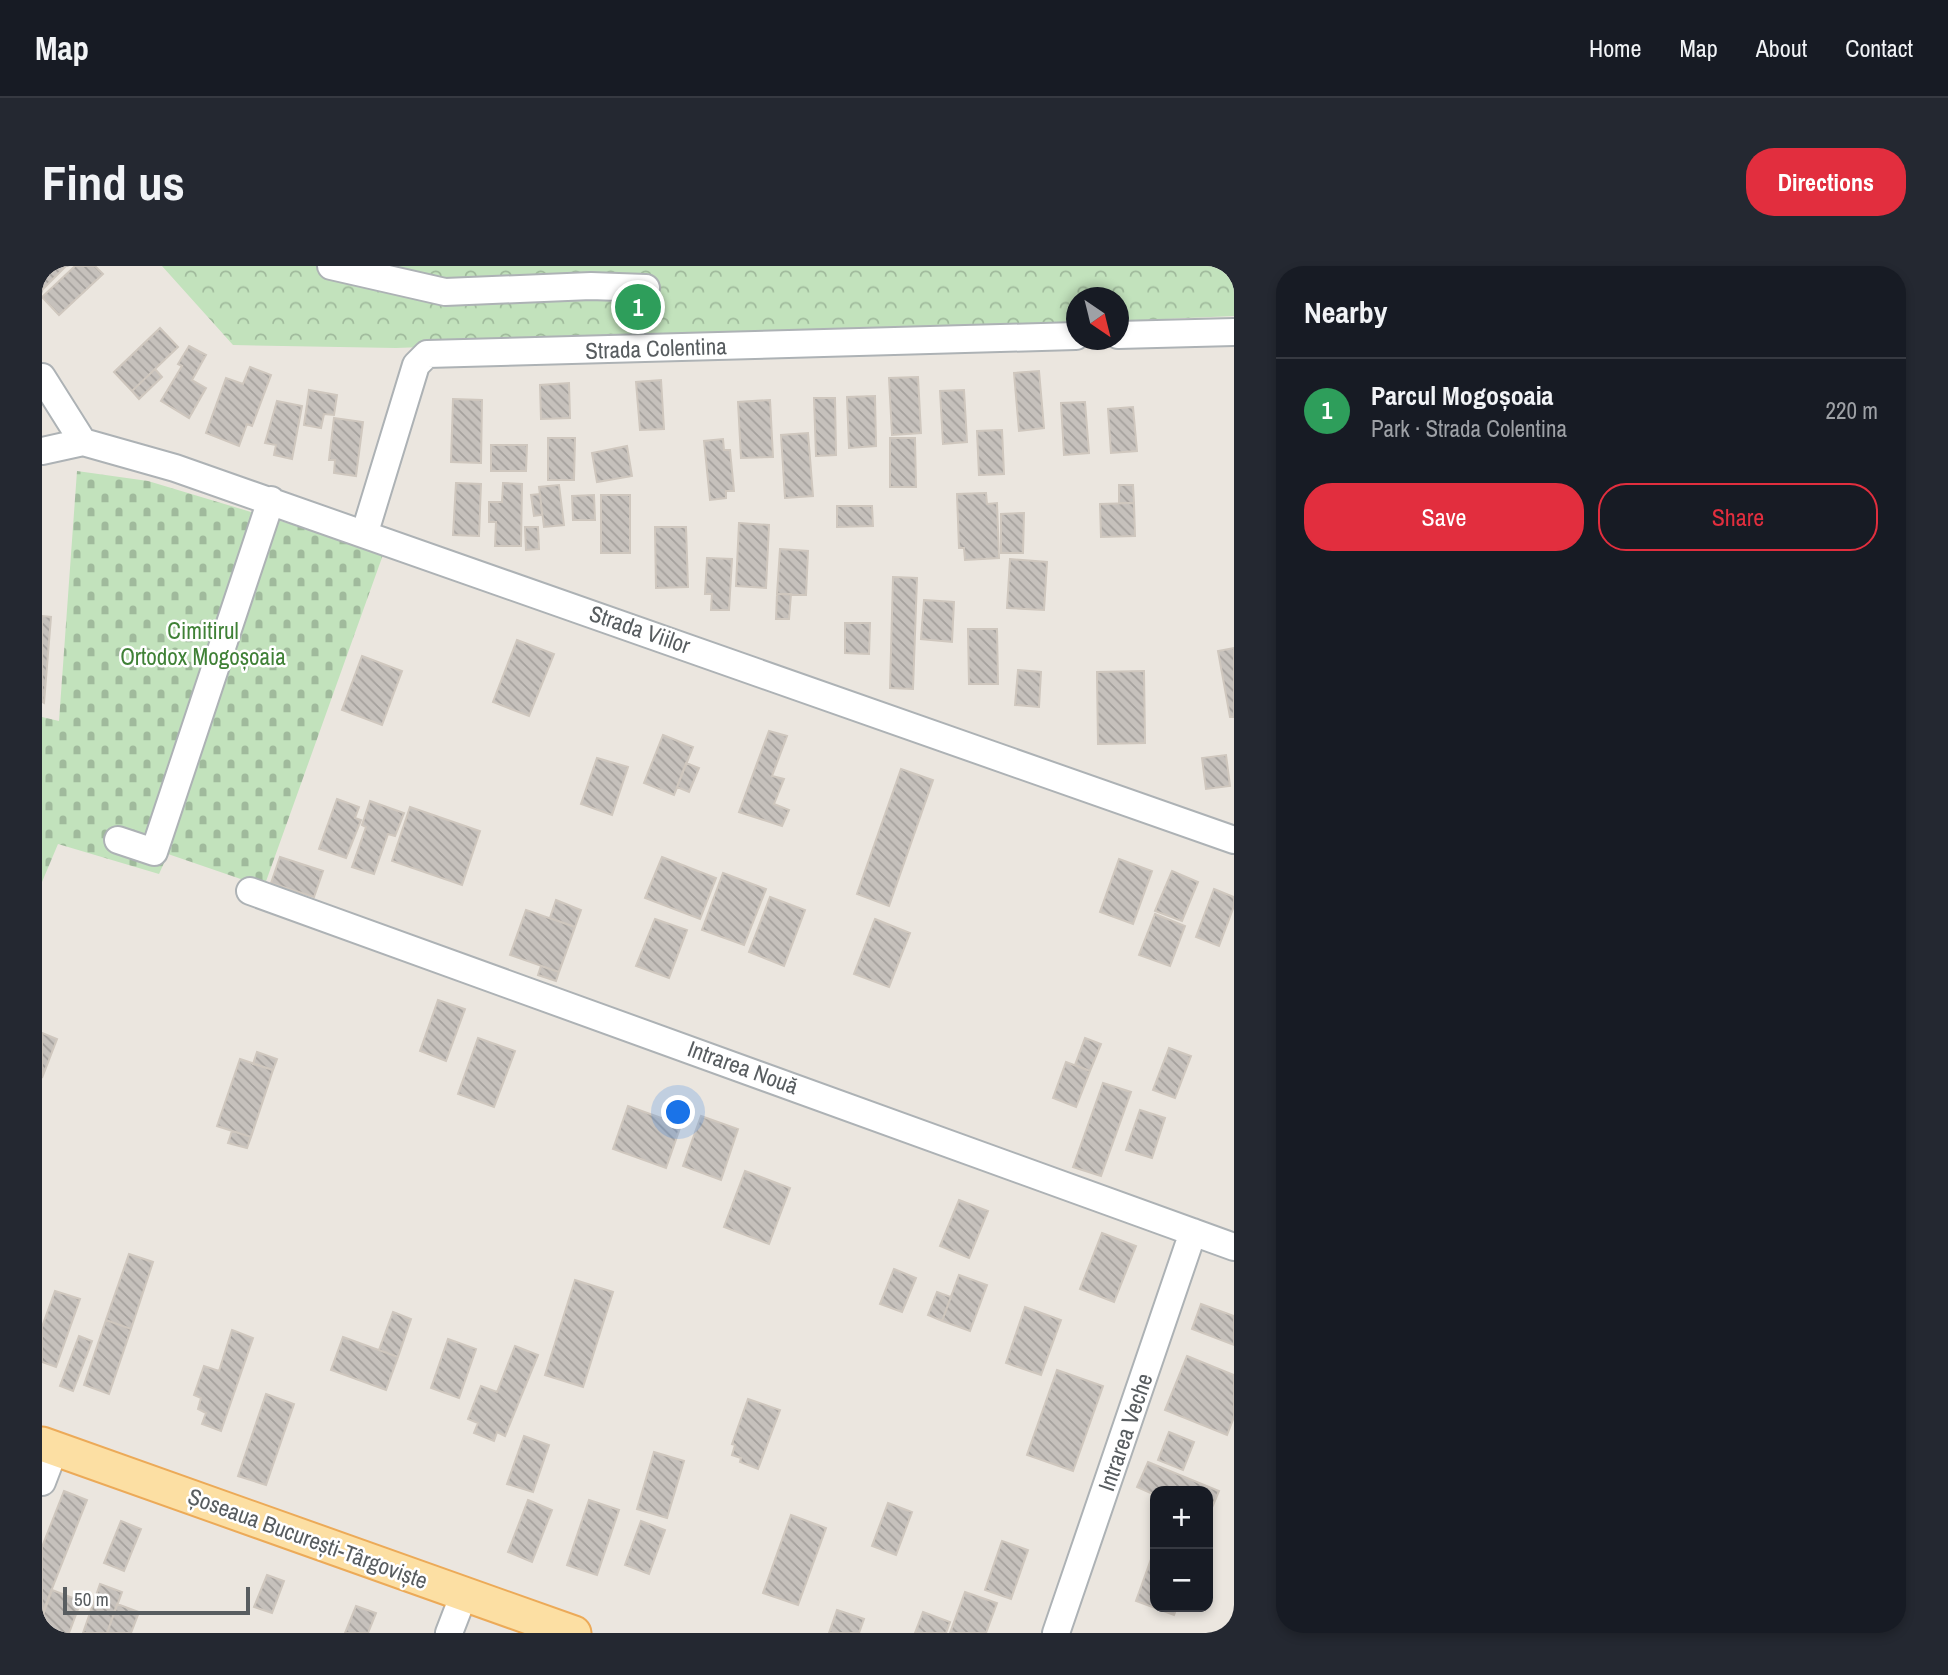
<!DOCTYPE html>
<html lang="en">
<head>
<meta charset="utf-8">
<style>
	:root { --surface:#171b24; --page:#242831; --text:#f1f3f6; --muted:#9ea1a6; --line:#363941; --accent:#e22e3e }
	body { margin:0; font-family:"Archivo Narrow",sans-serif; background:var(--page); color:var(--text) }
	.controls { position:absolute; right:21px; bottom:21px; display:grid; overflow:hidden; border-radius:14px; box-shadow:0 4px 10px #0003 }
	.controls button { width:63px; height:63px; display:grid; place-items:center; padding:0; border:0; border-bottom:2px solid var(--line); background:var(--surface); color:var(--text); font:35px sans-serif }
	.compass { position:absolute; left:1024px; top:21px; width:63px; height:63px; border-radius:50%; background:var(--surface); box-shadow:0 4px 10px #0003; rotate:145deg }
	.scale { position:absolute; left:21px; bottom:18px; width:187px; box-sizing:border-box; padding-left:7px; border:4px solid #585d60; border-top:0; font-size:19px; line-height:24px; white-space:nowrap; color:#585d60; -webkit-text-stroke:5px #fff; paint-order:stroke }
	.you { position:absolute; left:637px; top:847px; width:24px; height:24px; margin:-18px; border:5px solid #fff; border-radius:50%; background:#1a73e8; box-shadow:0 0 0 10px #1a73e833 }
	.badge { display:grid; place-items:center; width:46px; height:46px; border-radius:50%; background:var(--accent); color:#fff; font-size:23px; font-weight:700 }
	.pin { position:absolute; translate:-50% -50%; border:4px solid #fff; box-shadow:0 2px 7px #0006 }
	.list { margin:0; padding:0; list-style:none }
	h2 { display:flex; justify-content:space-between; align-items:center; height:91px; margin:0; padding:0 28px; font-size:30px }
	h2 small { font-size:23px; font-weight:400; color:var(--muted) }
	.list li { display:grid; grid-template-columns:46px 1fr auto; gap:21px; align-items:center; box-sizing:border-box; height:105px; padding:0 28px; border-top:2px solid var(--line) }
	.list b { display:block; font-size:26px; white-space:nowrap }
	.list p { margin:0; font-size:23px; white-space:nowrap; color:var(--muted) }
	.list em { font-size:23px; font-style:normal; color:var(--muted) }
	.actions { display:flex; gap:14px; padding:21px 28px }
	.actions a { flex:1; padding:16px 0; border:2px solid var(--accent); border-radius:28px; text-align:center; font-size:24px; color:var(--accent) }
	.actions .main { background:var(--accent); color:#fff }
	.map { position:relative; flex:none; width:1192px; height:1367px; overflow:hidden; border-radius:28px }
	header { display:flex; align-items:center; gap:42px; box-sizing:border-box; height:98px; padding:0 35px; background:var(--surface); border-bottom:2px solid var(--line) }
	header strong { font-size:33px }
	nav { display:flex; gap:38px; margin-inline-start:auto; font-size:24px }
	.intro { display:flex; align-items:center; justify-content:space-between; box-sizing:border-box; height:168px; padding:0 42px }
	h1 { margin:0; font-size:49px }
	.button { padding:18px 32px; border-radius:28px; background:var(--accent); color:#fff; font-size:24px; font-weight:700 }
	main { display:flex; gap:42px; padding:0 42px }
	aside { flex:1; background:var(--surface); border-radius:28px; box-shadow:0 4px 10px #0003 }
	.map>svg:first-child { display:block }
</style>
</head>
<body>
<header>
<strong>Map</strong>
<nav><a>Home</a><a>Map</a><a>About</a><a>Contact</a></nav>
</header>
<div class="intro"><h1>Find us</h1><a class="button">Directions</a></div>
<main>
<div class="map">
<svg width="1192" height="1367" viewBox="0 0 1192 1367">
	<defs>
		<pattern id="cemetery-stones" width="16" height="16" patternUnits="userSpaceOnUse" patternTransform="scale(1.75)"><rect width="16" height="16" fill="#c2e2bc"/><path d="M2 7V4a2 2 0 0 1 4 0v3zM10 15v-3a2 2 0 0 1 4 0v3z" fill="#a0ba9c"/></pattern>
		<pattern id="park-crowns" width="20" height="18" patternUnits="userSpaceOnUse" patternTransform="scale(1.75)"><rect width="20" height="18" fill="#c2e2bc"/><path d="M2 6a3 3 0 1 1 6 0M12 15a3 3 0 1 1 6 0" fill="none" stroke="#a0ba9c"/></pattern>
		<pattern id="building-back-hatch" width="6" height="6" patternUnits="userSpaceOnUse" patternTransform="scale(1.75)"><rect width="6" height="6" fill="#c6c1bc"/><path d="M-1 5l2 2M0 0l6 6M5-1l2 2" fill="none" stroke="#a4a09c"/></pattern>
	</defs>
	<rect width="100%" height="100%" fill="#ebe6df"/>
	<path fill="url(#cemetery-stones)" d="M35,205l71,10 236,71 -120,335 -96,-33 -9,20 -101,-30 -16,38v-165l17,4z"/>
	<path fill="url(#park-crowns)" d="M120,0h1072v50l-115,5 -1,-23h-42v24l-680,26 -163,-3z"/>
	<path fill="url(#building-back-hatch)" stroke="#cfc7be" stroke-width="2" d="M0,0h24l-24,24z
		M33,0h20l8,8 -44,41 -17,-18z
		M118,62l18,19 -46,44 -18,-19z
		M147,80l17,9 -14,25 14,8 -17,30 -28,-17 21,-35 -4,-2z
		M208,101l21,8 -19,51 -5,-2 -8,22 -33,-13 20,-55 17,6z
		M113,103l7,8 -23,22 -7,-8z
		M997,105l5,57 -25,3 -5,-58z
		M876,111l3,56 -29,2 -3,-57z
		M619,114l3,49 -24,1 -4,-48z
		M527,117l1,35 -29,1 -1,-34z
		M267,124l28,5 -3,20 -10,-1 -3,14 -17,-3z
		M922,124l3,52 -24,2 -3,-53z
		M833,130l1,50 -27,2 -2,-51z
		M772,132h21l1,57 -20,1z
		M411,133l29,1 -1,63 -30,-1z
		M728,134l3,57 -32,1 -3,-56z
		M235,135l25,5 -10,53 -18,-4 2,-10 -11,-2z
		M1043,136l4,51 -25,2 -3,-52z
		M1091,141l4,44 -26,2 -3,-44z
		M292,152l29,4 -7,54 -22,-3 1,-13h-6z
		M960,164l2,44 -25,1 -2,-44z
		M766,167l5,63 -28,2 -4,-63z
		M506,172h27l-1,42h-26z
		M848,172h25l1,49h-26z
		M681,173l1,11h6l4,41h-8v7l-16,2 -6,-59z
		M449,179h36l-1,26h-35z
		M585,180l5,30 -35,6 -5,-29z
		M414,217l25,1 -2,52 -26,-1z
		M461,217l19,1 -1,62h-26l1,-24h-7v-20h13z
		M517,219l5,40 -20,2 -5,-40z
		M1077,219h14l1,18h-15z
		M944,227l1,11 10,-1 2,55 -34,2 -1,-12h-5l-2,-54z
		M498,228l2,21 -8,1 -3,-21z
		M552,229l1,25h-22l-1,-24z
		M559,229h29v58h-29z
		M1092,237l1,33 -34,1 -1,-33z
		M795,240h35l1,20 -36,1z
		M982,247l-1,40h-22v-39z
		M697,257l30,2 -3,63 -30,-2z
		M483,261h13l1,22 -13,1z
		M613,261h31l2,60 -32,1z
		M738,283l28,2 -2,44 -29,-1z
		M665,292l25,1 -3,51h-18l1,-16h-7z
		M968,293l37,3 -3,48 -37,-2z
		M851,311l24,1 -4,111 -23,-1z
		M735,328h14l-2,25h-13z
		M882,334l30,2 -2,40 -31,-3z
		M0,350l9,1 -7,86 -2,-1z
		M803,357h25l-1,31 -24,-1z
		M926,363h29l1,55h-29z
		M475,374l37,14 -25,62 -36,-14z
		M1192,382v69h-4l-12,-66z
		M320,390l40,15 -20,54 -40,-15z
		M976,404l23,2 -2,35 -24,-2z
		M1102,405l1,72 -47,1 -1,-72z
		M727,465l18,5 -15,40 12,3 -10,25 15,6 -7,16 -43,-14z
		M621,469l30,12 -19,48 -30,-12z
		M1184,489l4,31 -24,3 -4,-31z
		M555,492l31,9 -16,48 -31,-11z
		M644,497l13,5 -10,24 -12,-5z
		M859,503l32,11 -44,126 -32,-12z
		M295,533l22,8 -4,11 6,2 -15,38 -27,-9z
		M328,535l34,12 -9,23 -7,-2 -14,40 -22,-7 14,-40 -4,-2z
		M368,541l70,24 -18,54 -70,-24z
		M238,591l43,14 -9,26 -43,-14z
		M620,591l54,21 -16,41 -55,-21z
		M1077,593l33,12 -19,53 -33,-12z
		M1130,605l26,11 -16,39 -27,-10z
		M681,607l43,16 -22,56 -42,-15z
		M1172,623l20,8v9l-15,40 -23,-9z
		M728,631l35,13 -21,56 -35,-14z
		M514,634l25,10 -6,17 -25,-9z
		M484,644l49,17 -16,45 -49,-17z
		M1113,648l30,12 -15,40 -31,-11z
		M613,653l32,11 -18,48 -33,-12z
		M833,653l35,14 -21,54 -35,-13z
		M499,700l18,6 -3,9 -18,-6z
		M396,734l27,9 -19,52 -26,-10z
		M0,767l15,6 -15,39z
		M436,772l37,13 -21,56 -36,-13z
		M1043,772l16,6 -11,27 -15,-6z
		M1127,782l22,8 -16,42 -22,-8z
		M215,786l20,7 -4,11 -20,-6z
		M198,793l33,11 -22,67 -34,-11z
		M1024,796l24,9 -14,36 -23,-9z
		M1061,817l28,9 -30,84 -28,-9z
		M586,840l53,19 -15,43 -53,-19z
		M1098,844l25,8 -13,40 -26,-8z
		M659,850l37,13 -17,51 -38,-14z
		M190,865l19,6 -4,11 -19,-5z
		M703,905l45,17 -21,56 -45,-17z
		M917,934l29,11 -19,47 -29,-12z
		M1060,967l34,13 -22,56 -34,-13z
		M87,988l24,8 -22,67 -25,-9z
		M852,1003l22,9 -14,34 -22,-8z
		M917,1009l28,10 -17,46 -28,-10z
		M533,1014l38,12 -30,95 -38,-12z
		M13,1025l25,8 -24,68 -14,-5v-35z
		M895,1026l14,5 -9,24 -14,-6z
		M1159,1038l33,12v29l-42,-16z
		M983,1041l36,13 -20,55 -35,-12z
		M351,1046l18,7 -13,38 -19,-7z
		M64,1054l25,9 -22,65 -25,-9z
		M190,1064l21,8 -32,93 -19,-7 4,-11 -8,-4 3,-11 -7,-3 10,-29 15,5z
		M37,1070l13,5 -19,50 -13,-5z
		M301,1071l55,20 -12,33 -55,-20z
		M406,1073l28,10 -17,49 -28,-10z
		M473,1080l23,9 -33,81 -8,-4 -3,9 -20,-8 4,-10 -10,-4 13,-33 16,6z
		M1145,1090l47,19v42l-7,18 -62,-25z
		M1015,1104l46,16 -30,85 -46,-16z
		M224,1128l28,10 -28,81 -28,-9z
		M706,1133l32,11 -22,59 -18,-7 1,-4 -9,-3 3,-10 -3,-1z
		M1127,1166l25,10 -11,28 -25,-10z
		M482,1170l25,9 -16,47 -26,-8z
		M612,1186l30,9 -17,57 -30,-9z
		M1106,1196l71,29 -11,26v-26h-53v4l-18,-8z
		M22,1225l23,9 -45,114v-67z
		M486,1234l24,10 -20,52 -24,-10z
		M547,1234l30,10 -22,65 -30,-10z
		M846,1237l24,9 -16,43 -24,-9z
		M749,1249l35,13 -28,77 -35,-12z
		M79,1255l20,8 -17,42 -20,-8z
		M599,1255l24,9 -16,44 -24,-9z
		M960,1275l26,9 -17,49 -26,-9z
		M1113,1282v59h22l-3,8 -38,-14z
		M225,1309l17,6 -12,32 -18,-6z
		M58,1318l22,8 -15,41h-24z
		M10,1324l29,11 -12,32h-27v-15z
		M923,1326l32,11 -11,30h-36z
		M75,1338l22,8 -8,21h-24z
		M314,1340l20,7 -8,20h-23z
		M795,1344l27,9 -5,14h-30z
		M881,1346l27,10 -4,11h-31z"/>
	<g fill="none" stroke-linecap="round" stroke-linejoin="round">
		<g stroke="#adb2b5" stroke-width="30">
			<path id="minor" d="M289,0l114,26 146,-6 55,2
				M1076,69l116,-3
				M0,111l41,65
				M0,185l41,-9 92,26 1059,372
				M323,266l51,-167 11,-11 649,-18
				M76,574l36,12 117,-352
				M208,625l984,356
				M0,1216l13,-34
				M407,1367l15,-39
				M1014,1367l137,-401"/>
		</g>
		<g stroke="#ecaa58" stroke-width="37">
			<path id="major" d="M0,1178l532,189"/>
		</g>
		<use href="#minor" stroke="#fff" stroke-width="26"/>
		<use href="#major" stroke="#fcdfa3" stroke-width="33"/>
	</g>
	<g text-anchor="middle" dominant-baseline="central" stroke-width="5" stroke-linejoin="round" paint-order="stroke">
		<g font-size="23" fill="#585d60" stroke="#fff">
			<text transform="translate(614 82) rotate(-2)">Strada Colentina</text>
			<text transform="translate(598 363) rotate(19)">Strada Viilor</text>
			<text transform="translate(701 801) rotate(20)">Intrarea Nouă</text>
			<text transform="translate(1083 1166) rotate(-71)">Intrarea Veche</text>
			<text transform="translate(266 1272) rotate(20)">Șoseaua București-Târgoviște</text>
		</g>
		<g font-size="23" fill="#3f8136" stroke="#fff">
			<text x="161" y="364">Cimitirul<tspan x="161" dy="26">Ortodox Mogoșoaia</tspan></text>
		</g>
	</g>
</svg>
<div class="controls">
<button>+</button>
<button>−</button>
</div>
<svg class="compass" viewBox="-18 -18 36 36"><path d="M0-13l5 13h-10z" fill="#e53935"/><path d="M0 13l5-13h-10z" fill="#9ea1a6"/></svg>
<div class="scale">50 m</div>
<div class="you"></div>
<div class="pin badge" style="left:596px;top:41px;background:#2e9e5b">1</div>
</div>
<aside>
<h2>Nearby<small></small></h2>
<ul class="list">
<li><span class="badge" style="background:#2e9e5b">1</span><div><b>Parcul Mogoșoaia</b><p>Park · Strada Colentina</p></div><em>220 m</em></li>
</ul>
<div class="actions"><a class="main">Save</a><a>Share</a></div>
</aside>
</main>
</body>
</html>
